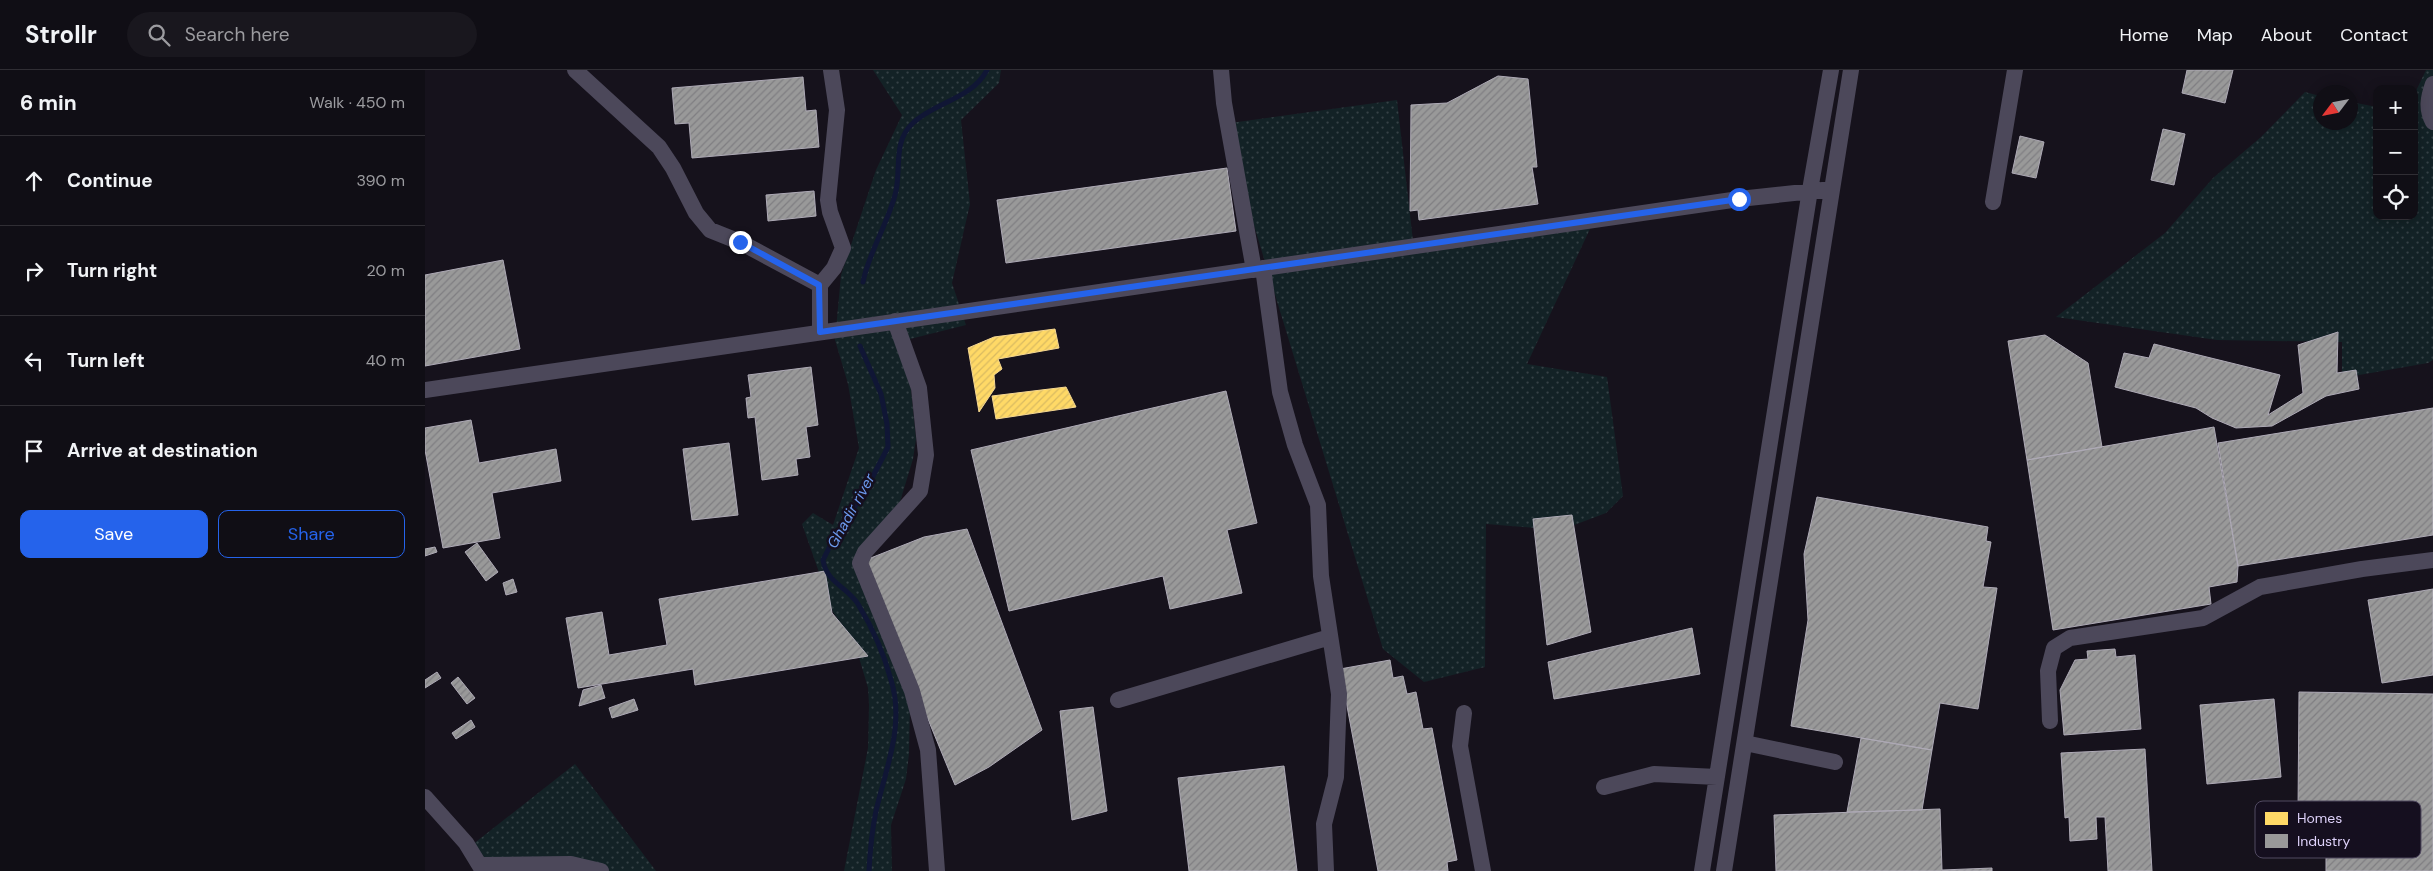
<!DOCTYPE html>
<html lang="en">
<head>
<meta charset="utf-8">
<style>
	:root { --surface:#100e15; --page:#19171e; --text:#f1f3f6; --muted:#9c9ca0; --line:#302e34; --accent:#2563eb }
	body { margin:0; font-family:"DM Sans",sans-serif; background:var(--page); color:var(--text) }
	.controls { position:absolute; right:15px; top:15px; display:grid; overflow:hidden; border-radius:10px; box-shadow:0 2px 12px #0003 }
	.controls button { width:45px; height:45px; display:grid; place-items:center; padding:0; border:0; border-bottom:1px solid var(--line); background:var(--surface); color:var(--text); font:25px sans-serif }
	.compass { position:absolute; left:1888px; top:15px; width:45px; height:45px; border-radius:50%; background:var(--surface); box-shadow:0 2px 12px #0003; rotate:238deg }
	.stop { position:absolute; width:15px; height:15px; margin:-11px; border:4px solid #2563eb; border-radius:50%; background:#fff }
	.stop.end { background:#2563eb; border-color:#fff; box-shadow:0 1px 5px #0008 }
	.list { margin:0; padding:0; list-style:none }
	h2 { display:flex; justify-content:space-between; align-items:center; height:65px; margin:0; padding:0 20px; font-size:21px }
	h2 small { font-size:16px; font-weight:400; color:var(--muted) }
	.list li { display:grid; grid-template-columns:32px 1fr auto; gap:15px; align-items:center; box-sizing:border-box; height:90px; padding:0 20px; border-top:1px solid var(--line) }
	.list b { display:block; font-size:19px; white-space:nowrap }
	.list em { font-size:16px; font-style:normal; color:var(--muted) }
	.actions { display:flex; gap:10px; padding:15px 20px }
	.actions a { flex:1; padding:11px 0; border:1px solid var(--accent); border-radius:10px; text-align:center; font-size:18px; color:var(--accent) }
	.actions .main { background:var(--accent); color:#fff }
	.icon { flex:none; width:28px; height:28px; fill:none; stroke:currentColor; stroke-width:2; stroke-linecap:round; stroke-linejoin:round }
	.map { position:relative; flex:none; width:2008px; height:801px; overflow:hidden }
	header { display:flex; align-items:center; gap:30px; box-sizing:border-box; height:70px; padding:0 25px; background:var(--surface); border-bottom:1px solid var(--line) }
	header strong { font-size:24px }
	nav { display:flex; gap:28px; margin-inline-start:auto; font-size:18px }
	.search { width:350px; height:45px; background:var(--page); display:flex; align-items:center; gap:12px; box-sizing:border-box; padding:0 18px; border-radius:28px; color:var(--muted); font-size:19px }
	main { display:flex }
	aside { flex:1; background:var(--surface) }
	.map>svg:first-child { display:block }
</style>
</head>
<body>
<header>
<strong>Strollr</strong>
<div class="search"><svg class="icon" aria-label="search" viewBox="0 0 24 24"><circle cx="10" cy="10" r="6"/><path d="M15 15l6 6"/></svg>Search here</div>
<nav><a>Home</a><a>Map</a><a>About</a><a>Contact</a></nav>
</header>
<main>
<aside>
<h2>6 min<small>Walk · 450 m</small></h2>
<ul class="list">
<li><svg class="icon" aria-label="ahead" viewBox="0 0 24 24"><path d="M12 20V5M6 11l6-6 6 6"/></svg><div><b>Continue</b></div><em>390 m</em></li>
<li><svg class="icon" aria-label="right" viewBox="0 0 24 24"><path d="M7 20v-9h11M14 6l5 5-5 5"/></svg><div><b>Turn right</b></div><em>20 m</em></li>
<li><svg class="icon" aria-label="left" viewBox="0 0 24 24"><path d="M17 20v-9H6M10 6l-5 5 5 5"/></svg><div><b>Turn left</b></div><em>40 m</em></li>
<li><svg class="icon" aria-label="arrive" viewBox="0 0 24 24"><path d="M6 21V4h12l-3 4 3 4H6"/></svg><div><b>Arrive at destination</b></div></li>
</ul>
<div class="actions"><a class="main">Save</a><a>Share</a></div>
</aside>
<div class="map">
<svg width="2008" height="801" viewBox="0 0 2008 801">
	<defs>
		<pattern id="grass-dots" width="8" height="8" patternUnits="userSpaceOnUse" patternTransform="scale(1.25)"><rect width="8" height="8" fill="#132226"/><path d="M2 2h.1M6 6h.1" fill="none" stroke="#354146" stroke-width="1.8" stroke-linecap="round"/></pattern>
		<pattern id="homes-hatch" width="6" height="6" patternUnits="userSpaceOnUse" patternTransform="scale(1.25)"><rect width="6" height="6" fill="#ffd966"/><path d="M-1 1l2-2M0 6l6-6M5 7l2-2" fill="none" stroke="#d9ba61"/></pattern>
		<pattern id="industry-hatch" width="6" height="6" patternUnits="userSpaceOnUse" patternTransform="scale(1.25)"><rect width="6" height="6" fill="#999"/><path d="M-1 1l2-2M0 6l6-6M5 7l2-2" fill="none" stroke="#7f7e82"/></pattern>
	</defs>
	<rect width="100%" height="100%" fill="#16121c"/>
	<path fill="url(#grass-dots)" d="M448,0h128l-2,13 -38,37 9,84 -18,79 14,42 -60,15 10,99 -3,20 -14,46 -38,60 49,139 -1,50 -3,25 -15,46 1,46h-48l24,-123 1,-43 -1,-17 -10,-34 -6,-15 -19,-27 -31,-88 11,-11 20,12 26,-77 -11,-64 -13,-44 6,-65 35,-105 26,-55z
		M2001,0h7v290l-5,3 -86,15v-36l-125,-2 -161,-23 109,-84 48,-55 48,-41 44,-45 15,4 1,26h30v-20l26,5v109h37v-121z
		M972,30l16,141 183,-25 -69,148 80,13 16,119 -17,17 -45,17 -75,-6 -1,143 -61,15 -41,-33 -160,-525z
		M150,694l81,107h-174l-10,-26z"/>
	<path fill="url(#homes-hatch)" stroke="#f5d792" d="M630,259l4,19 -61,11 4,10 -8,6 1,13 -16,24 -11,-64 26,-11z
		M641,317l10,20 -80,12 -4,-23z"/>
	<path fill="url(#industry-hatch)" stroke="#aeaab6" d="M1762,0h46l-8,33 -43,-10z
		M1073,6l30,3 9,88h-5l6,37 -119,16 -1,-10 -8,1 1,-106 36,-2z
		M378,7l3,34 10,-1 3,37 -127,11 -3,-35 -14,1 -3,-36z
		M1738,59l22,5 -11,51 -23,-5z
		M1595,66l24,6 -8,36 -24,-5z
		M802,98l9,63 -230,32 -9,-63z
		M389,121l2,25 -48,5 -2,-26z
		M78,190l17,89 -95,17v-91z
		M1913,262l-1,41 19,-3 3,19 -33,7 -54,30 -36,2 -24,-10 -16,-10 -81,-21 9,-34 25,5 5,-14 126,31 -12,40 35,-22 -5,-48z
		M1620,265l43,28 14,84 -75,13 -19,-119z
		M386,297l7,58 -12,2 4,30 -14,2 2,16 -36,5 -7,-63 -7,1 -2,-20 5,-1 -3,-22z
		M801,321l31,132 -30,7 15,63 -72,16 -7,-33 -154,35 -38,-161z
		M2008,338v127l-195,31 -20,-123z
		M46,350l8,43 77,-14 5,32 -69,12 8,45 -57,10 -18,-98v-22z
		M1789,357l24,139 -1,16 -28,5 2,17 -158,26 -26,-170z
		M304,373l9,72 -46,5 -9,-71z
		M1392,427l171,30 -2,14 5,1 -8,45 14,1 -19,121 -38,-6 -8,47 -141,-24 17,-106 -4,-66z
		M1147,445l19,117 -44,13 -14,-126z
		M542,459l75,201 -53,37 -34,18 -92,-224 61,-24z
		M52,473l21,29 -12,9 -21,-29z
		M10,477l2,5 -12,4v-7z
		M400,501l7,42 36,43 -173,29 -2,-16 -115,19 -12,-70 36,-6 7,43 58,-10 -8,-46z
		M88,509l4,13 -11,3 -3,-12z
		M2008,519v86l-51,8 -14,-83z
		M1267,558l8,46 -146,25 -6,-37z
		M1690,579l1,8 19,-2 6,74 -77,6 -4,-45 15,-30 13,-1 -1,-8z
		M965,590l3,18 10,-2 4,18 9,-2 7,37 9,-1 25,132 -10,2 1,9h-70l-38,-202z
		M12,602l4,6 -16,10v-8z
		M33,607l17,21 -8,6 -16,-21z
		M176,615l4,13 -26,8 4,-16z
		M1874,622l134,2v177h-107v-20h16v-40h-44z
		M209,629l4,11 -26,8 -3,-10z
		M1849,629l7,78 -74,7 -7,-79z
		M668,637l14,104 -35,9 -12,-109z
		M46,650l4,7 -19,12 -4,-6z
		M1436,668l71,12 -10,60 -75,2z
		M1720,679l7,122h-44l-3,-54h-9l1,22 -27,2 -1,-24 -4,1 -4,-65z
		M859,696l13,105h-108l-11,-93z
		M1515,739l2,61 50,-2v3h-216l-2,-56z"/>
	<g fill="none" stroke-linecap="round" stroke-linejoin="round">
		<path stroke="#101635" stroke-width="5" d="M438,212c6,-31 26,-60 33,-91 5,-24 -3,-50 17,-68 22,-21 59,-24 74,-53
			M435,276l21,48 6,30 1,23 -19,37 -38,60 -8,16c3,22 24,27 35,44 14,23 26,50 33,76 14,44 -5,88 -15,131 -4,19 -6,40 -7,60"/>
		<path stroke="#4c485a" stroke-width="16" d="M150,0l84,77 14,21 23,45 14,17 30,12 80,43v47
			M796,0l3,33 30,167
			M2008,14c-5,14 -7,25 0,38
			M1568,132l22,-132
			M838,198l17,124 15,53 23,60 3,71 18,118 -3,83 -12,47 2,47
			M395,215l14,-17 9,-20 -13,-36 -2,-12 9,-90 -6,-40
			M470,251l24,67 7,67 -6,36 -55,61 -5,11 52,128 16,59 9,121
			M0,320l1314,-191 93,-10
			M693,630l212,-63
			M1039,643l-4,33 23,125
			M1625,651l-2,-50 6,-23 16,-10 133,-20 57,-31 102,-18 71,-9
			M1320,673l90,19
			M1179,717l50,-13 63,3
			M0,727l41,46 17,28
			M56,795l90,-1 30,7
			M1277,801l108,-681 21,-120
			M1299,801l127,-801"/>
	</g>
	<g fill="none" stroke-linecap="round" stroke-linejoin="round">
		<path stroke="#2563eb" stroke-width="6" d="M315,172l79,43 1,47 919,-133"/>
	</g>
	<g text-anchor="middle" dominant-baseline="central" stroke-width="5" stroke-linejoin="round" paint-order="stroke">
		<g font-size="15" font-style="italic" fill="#6c99ee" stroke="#150f1f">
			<text transform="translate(426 441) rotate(-61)">Ghadir river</text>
		</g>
	</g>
	<rect x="1830" y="731" width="166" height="57" rx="8" fill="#150f1f" stroke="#514a61" stroke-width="1"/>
	<rect x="1840" y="742" width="23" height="13" fill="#ffd966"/>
	<rect x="1840" y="764" width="23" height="14" fill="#999"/>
	<g font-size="14" fill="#ded2fa">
		<text x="1872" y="753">Homes</text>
		<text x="1872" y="776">Industry</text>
	</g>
</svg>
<div class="controls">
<button>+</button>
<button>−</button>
<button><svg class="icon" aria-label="locate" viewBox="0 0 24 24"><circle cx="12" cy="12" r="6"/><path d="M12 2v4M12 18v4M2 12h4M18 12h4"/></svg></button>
</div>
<svg class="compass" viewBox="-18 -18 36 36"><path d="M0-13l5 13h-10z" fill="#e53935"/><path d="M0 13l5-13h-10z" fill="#9c9ca0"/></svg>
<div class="stop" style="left:1314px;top:129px"></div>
<div class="stop end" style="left:315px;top:172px"></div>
</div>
</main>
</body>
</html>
